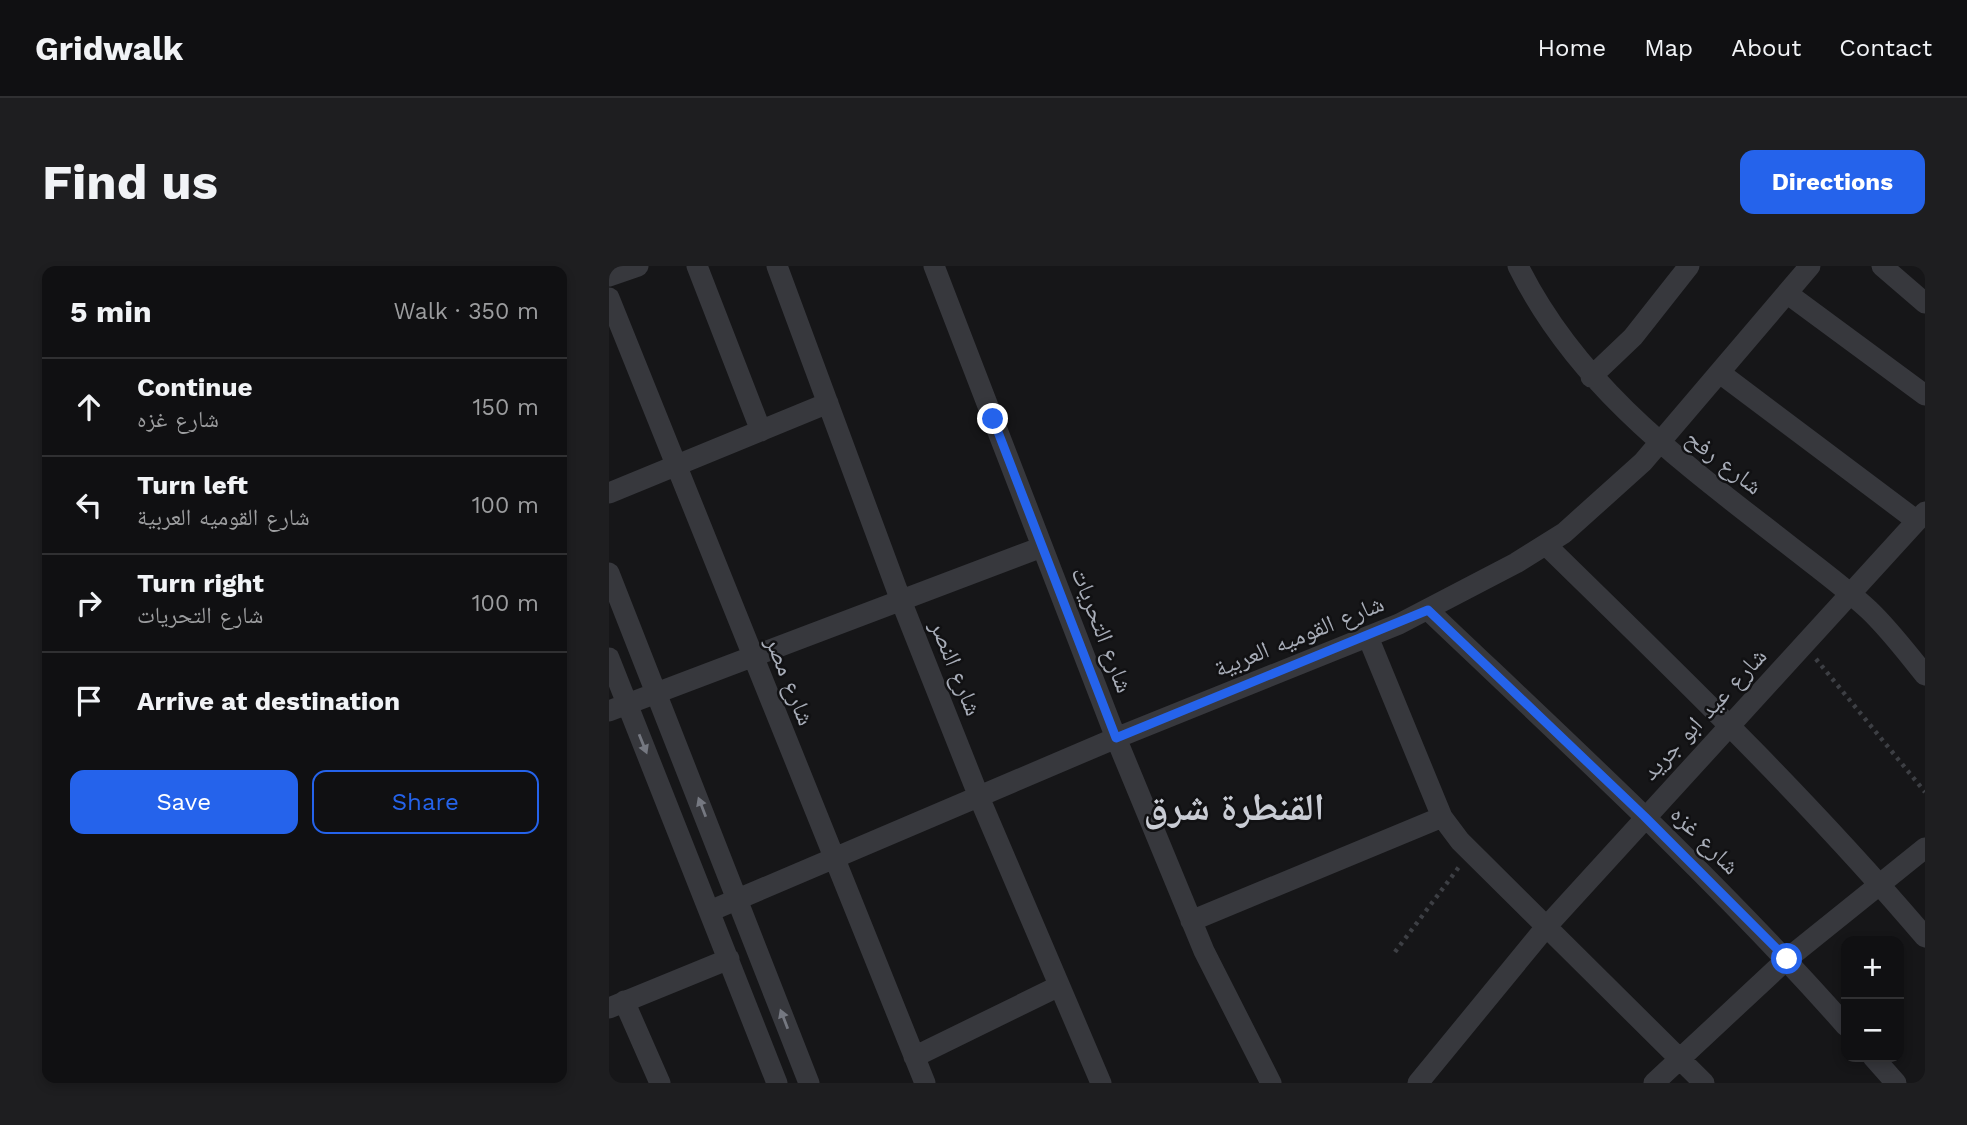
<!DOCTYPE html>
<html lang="en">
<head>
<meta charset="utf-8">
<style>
	:root { --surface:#101012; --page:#1e1e20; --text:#f1f3f6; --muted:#9c9d9f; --line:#303032; --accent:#2563eb }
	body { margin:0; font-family:"Work Sans","Noto Naskh Arabic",sans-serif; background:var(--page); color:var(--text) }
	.controls { position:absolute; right:21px; bottom:21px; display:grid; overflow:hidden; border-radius:14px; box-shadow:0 4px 10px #0003 }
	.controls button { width:63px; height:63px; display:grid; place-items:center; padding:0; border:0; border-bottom:2px solid var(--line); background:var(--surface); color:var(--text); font:35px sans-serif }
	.stop { position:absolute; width:21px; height:21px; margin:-16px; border:5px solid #2563eb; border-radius:50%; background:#fff }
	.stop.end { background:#2563eb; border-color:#fff; box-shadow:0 2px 7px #0008 }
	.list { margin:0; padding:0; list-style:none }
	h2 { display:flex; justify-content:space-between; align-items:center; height:91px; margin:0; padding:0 28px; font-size:30px }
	h2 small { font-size:23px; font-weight:400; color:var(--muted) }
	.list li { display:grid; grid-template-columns:46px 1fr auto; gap:21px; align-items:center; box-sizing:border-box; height:98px; padding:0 28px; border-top:2px solid var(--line) }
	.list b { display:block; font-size:26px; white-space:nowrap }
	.list p { margin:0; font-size:23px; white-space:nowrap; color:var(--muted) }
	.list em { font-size:23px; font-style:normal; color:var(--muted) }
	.actions { display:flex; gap:14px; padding:21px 28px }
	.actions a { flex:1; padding:16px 0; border:2px solid var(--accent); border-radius:14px; text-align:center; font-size:24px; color:var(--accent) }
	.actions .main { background:var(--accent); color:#fff }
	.icon { flex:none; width:38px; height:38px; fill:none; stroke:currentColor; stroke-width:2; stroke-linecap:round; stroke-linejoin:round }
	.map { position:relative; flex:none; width:1316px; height:817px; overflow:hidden; border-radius:14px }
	header { display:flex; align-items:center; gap:42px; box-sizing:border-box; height:98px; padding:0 35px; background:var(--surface); border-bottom:2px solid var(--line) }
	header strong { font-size:33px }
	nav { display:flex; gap:38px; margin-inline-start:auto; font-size:24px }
	.intro { display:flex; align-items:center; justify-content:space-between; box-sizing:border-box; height:168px; padding:0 42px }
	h1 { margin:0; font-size:49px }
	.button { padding:18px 32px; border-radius:14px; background:var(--accent); color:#fff; font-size:24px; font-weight:700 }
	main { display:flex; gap:42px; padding:0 42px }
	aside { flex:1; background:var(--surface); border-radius:14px; box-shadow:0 4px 10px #0003 }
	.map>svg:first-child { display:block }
</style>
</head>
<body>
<header>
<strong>Gridwalk</strong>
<nav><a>Home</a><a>Map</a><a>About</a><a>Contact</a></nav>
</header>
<div class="intro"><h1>Find us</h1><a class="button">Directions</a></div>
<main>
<aside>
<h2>5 min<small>Walk · 350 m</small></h2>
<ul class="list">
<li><svg class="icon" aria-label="ahead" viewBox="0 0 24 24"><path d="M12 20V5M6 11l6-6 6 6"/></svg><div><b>Continue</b><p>شارع غزه</p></div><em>150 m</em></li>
<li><svg class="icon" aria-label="left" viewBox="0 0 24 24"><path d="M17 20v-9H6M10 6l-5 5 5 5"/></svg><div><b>Turn left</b><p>شارع القوميه العربية</p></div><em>100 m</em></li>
<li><svg class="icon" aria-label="right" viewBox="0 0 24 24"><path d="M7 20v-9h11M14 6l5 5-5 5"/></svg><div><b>Turn right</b><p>شارع التحريات</p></div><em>100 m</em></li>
<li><svg class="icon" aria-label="arrive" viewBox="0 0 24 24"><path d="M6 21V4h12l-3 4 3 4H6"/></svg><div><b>Arrive at destination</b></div></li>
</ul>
<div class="actions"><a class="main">Save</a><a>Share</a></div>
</aside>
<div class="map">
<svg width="1316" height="817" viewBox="0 0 1316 817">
	<rect width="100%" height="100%" fill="#161618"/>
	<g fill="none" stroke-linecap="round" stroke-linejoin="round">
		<path stroke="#3d3f44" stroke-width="4.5" stroke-dasharray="3.5 5" stroke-linecap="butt" d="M1207,393l109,133
			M786,686l64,-85"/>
		<path stroke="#37383d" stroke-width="21" d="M88,0l64,165
			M168,0l123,332 79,199 122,286
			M325,0l182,472 88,213 67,132
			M909,0c60,121 164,196 268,277 28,22 57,43 83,67 21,20 38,43 56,65
			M1273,0l43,37
			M0,10l29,-10
			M1179,28l137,101
			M0,32l316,785
			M1111,107l197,148
			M982,111l42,-40 56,-71
			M0,227l219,-90
			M937,279c130,127 261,253 379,392
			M0,307l200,510
			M819,344c143,136 288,269 418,416
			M759,371l74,180 18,24 244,242
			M0,392l168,425
			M0,445l433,-164
			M101,645l406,-173 283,-114 117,-61 48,-30 79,-71 167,-196
			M582,655l251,-104
			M15,735l36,82
			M0,742l120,-49
			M305,791l145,-71
			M1264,791l23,26
			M809,817l128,-156 379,-415
			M1045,817l133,-124 138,-111"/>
	</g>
	<defs><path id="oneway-solid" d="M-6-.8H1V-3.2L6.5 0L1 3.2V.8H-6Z" transform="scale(1.75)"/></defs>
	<g fill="#757881">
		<use href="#oneway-solid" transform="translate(34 478) rotate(68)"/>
		<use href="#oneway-solid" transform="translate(93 541) rotate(-111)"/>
		<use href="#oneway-solid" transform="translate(175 753) rotate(-111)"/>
	</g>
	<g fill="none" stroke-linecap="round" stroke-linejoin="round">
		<path stroke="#2563eb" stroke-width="9" d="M384,153l123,319 312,-128 217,207 142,142"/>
	</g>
	<g text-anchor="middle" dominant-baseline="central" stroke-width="5" stroke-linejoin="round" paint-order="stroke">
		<g font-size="24" fill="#a8adb8" stroke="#111113">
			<text transform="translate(1115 196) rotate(38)">شارع رفح</text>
			<text transform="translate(493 364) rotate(69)">شارع التحريات</text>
			<text transform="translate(690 370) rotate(-22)">شارع القوميه العربية</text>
			<text transform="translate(347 402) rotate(68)">شارع النصر</text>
			<text transform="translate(181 415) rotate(68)">شارع مصر</text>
			<text transform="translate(1095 448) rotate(-47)">شارع عيد ابو جريد</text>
			<text transform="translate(1096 574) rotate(45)">شارع غزه</text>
		</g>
		<g font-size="38" font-weight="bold" fill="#c9ccd4" stroke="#111113">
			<text x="625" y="541">القنطرة شرق</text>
		</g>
	</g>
</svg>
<div class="controls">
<button>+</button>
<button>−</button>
</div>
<div class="stop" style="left:1178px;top:693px"></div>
<div class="stop end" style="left:384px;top:153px"></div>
</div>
</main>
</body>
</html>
